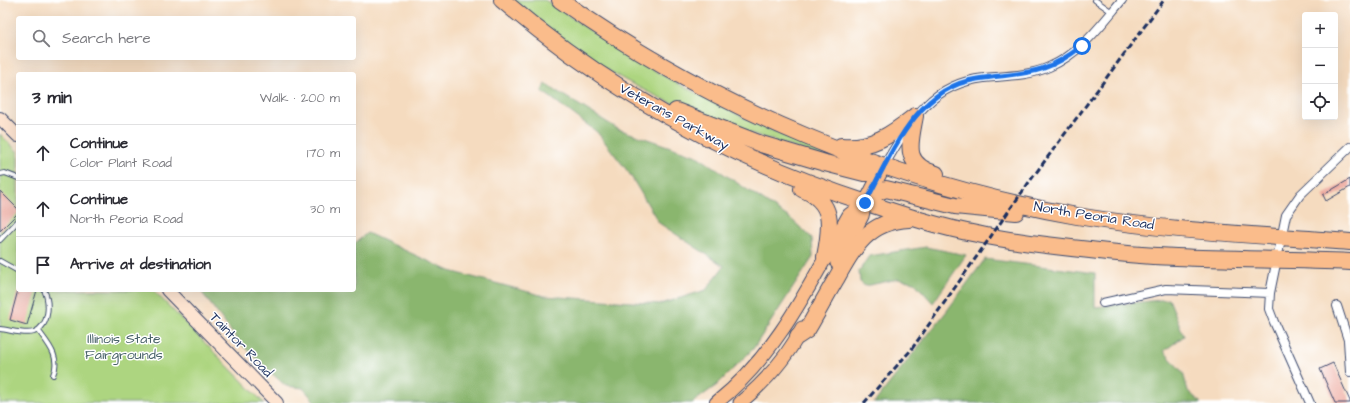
<!DOCTYPE html>
<html lang="en">
<head>
<meta charset="utf-8">
<style>
	:root { --surface:#fff; --page:#f7f7f7; --text:#2b2b33; --muted:#7c7c81; --line:#e1e1e2 }
	body { margin:0; font-family:"Architects Daughter",sans-serif; background:var(--page); color:var(--text) }
	.controls { position:absolute; right:12px; top:12px; display:grid; overflow:hidden; border-radius:4px; box-shadow:0 4px 16px #0002 }
	.controls button { width:36px; height:36px; display:grid; place-items:center; padding:0; border:0; border-bottom:1px solid var(--line); background:var(--surface); color:var(--text); font:20px sans-serif }
	.stop { position:absolute; width:12px; height:12px; margin:-9px; border:3px solid #1a73e8; border-radius:50%; background:#fff }
	.stop.end { background:#1a73e8; border-color:#fff; box-shadow:0 1px 4px #0008 }
	.list { margin:0; padding:0; list-style:none }
	h2 { display:flex; justify-content:space-between; align-items:center; height:52px; margin:0; padding:0 16px; font-size:17px }
	h2 small { font-size:13px; font-weight:400; color:var(--muted) }
	.list li { display:grid; grid-template-columns:26px 1fr auto; gap:12px; align-items:center; box-sizing:border-box; height:56px; padding:0 16px; border-top:1px solid var(--line) }
	.list b { display:block; font-size:15px; white-space:nowrap }
	.list p { margin:0; font-size:13px; white-space:nowrap; color:var(--muted) }
	.list em { font-size:13px; font-style:normal; color:var(--muted) }
	.icon { flex:none; width:22px; height:22px; fill:none; stroke:currentColor; stroke-width:2; stroke-linecap:round; stroke-linejoin:round }
	.map { position:relative; flex:none; width:1350px; height:403px; overflow:hidden }
	.search { position:absolute; background:var(--surface); box-shadow:0 4px 16px #0002; left:16px; top:16px; width:340px; height:44px; display:flex; align-items:center; gap:10px; box-sizing:border-box; padding:0 14px; border-radius:4px; color:var(--muted); font-size:15px }
	.panel { position:absolute; background:var(--surface); box-shadow:0 4px 16px #0002; left:16px; top:72px; width:340px; height:220px; border-radius:4px }
	.map>svg:first-child { display:block }
</style>
</head>
<body>
<div class="map">
<svg width="1350" height="403" viewBox="0 0 1350 403">
	<rect width="100%" height="100%" fill="#fff"/>
	<filter id="ink" filterUnits="userSpaceOnUse"><feTurbulence type="fractalNoise" baseFrequency=".025" numOctaves="2"/><feDisplacementMap in="SourceGraphic" scale="8" xChannelSelector="R" yChannelSelector="G"/><feConvolveMatrix kernelMatrix="1 2 1 2 8 2 1 2 1" color-interpolation-filters="sRGB"/></filter>
	<filter id="wash" filterUnits="userSpaceOnUse"><feTurbulence type="fractalNoise" baseFrequency=".012" numOctaves="4" result="noise"/><feDisplacementMap in="SourceGraphic" scale="16" xChannelSelector="R" yChannelSelector="G"/><feGaussianBlur stdDeviation="0.9" result="paint"/><feColorMatrix in="noise" values="0 0 0 0 0 0 0 0 0 0 0 0 0 0 0 0 0 1.4 0 .05"/><feComposite in="paint" operator="in"/></filter>
	<g filter="url(#wash)">
		<rect width="100%" height="100%" fill="#f5dbbf"/>
		<path fill="#add580" stroke="#64826f" d="M513,0h32l79,53 56,32 75,38 69,30 -1,4c-72,-24 -147,-46 -212,-85 -35,-20 -67,-47 -98,-72z
			M0,134l18,18v138h135l111,113h-264z"/>
		<path fill="#8ab66e" stroke="#527266" d="M545,84l73,45 79,27 94,63 21,19 1,19 -60,92 -36,36 -25,18h-376l-13,-15 -17,-2 -18,-16 -29,-28 -39,-52h154v-46l13,-11 83,38 94,25 117,8 45,-14 18,-24 -65,-43 -30,-50 -32,-41 -55,-41z
			M926,247l40,8 -33,48 -19,-21 -16,-3 -33,7 -5,-4 -1,-11 10,-15z
			M985,259l110,14v34l74,-8 15,37 -20,15 19,22 5,18 13,12h-327l72,-91z"/>
		<g id="blocks">
			<path fill="#eca499" d="M1350,179v8l-24,14 -3,-6z
				M0,191l18,18v4l-18,18z
				M18,290h19l-10,35 -17,-5z
				M1333,363l17,38v2h-15l-15,-34z"/>
		</g>
	</g>
	<g filter="url(#ink)">
		<use href="#blocks" fill-opacity="0" stroke="#3c496d" stroke-width="1"/>
		<g fill="none" stroke-linecap="round" stroke-linejoin="round">
			<g stroke="#3c496d" stroke-width="6">
				<path id="lane" d="M1095,0l17,12
					M0,174l5,-1 13,5
					M0,240l18,-19
					M0,261l18,10
					M0,329c10,1 25,6 34,3 16,-6 16,-30 10,-42
					M38,330c10,14 23,27 15,45"/>
			</g>
			<g stroke="#3c496d" stroke-width="10">
				<path id="street" d="M884,166c25,-42 45,-82 100,-88 22,-2 45,-2 65,-11 32,-14 51,-41 73,-67
					M1103,303l63,-14 104,4
					M1337,306l11,34 2,32
					M1310,403l-36,-81 -5,-13 1,-16 16,-78 14,-20 50,-48"/>
			</g>
			<g stroke="#3c496d" stroke-width="14">
				<path id="secondary" d="M0,118l18,18
					M167,290l110,113"/>
			</g>
			<g stroke="#3c496d" stroke-width="15">
				<path id="primary" d="M837,263l25,-47 3,-13 19,-37
					M716,403c62,-49 95,-121 133,-188l16,-12
					M740,403c25,-21 47,-45 62,-75"/>
			</g>
			<g stroke="#3c496d" stroke-width="18">
				<path id="highway" d="M502,0c107,91 231,160 365,203 36,12 72,24 110,31 37,8 75,12 113,16 86,11 173,8 260,12
					M560,0c154,109 331,183 517,216 90,15 182,19 273,26
					M676,111l85,33 64,19 39,10h9l11,-7
					M915,116c-5,28 -13,48 21,58
					M841,146c31,3 51,-12 74,-30
					M802,189c33,13 29,37 23,68
					M865,203l8,-9 13,-5 69,17 61,6
					M798,336l9,-6c10,-17 19,-34 29,-51 18,-32 32,-58 73,-60"/>
			</g>
			<use href="#lane" stroke="#fff" stroke-width="4"/>
			<use href="#street" stroke="#fff" stroke-width="8"/>
			<use href="#secondary" stroke="#fde4d1" stroke-width="12"/>
			<use href="#primary" stroke="#fabc8b" stroke-width="13"/>
			<use href="#highway" stroke="#fabc8b" stroke-width="16"/>
			<path stroke="#1b2f5e" stroke-width="3" stroke-dasharray="6 3" stroke-linecap="butt" d="M864,403l47,-53 116,-165 137,-185"/>
		</g>
	</g>
	<g fill="none" stroke-linecap="round" stroke-linejoin="round" filter="url(#ink)">
		<path stroke="#1a73e8" stroke-width="5" d="M865,203c26,-48 51,-115 112,-124 47,-7 65,-2 105,-33"/>
	</g>
	<g text-anchor="middle" dominant-baseline="central" stroke-width="3" stroke-linejoin="round" paint-order="stroke">
		<g font-size="14" fill="#1b2f5e" stroke="#fff">
			<text transform="translate(674 117) rotate(29)">Veterans Parkway</text>
			<text transform="translate(1094 216) rotate(9)">North Peoria Road</text>
			<text transform="translate(241 345) rotate(46)">Taintor Road</text>
		</g>
		<g font-size="14" fill="#476168" stroke="#fff">
			<text x="124" y="339">Illinois State<tspan x="124" dy="16">Fairgrounds</tspan></text>
		</g>
	</g>
</svg>
<div class="controls">
<button>+</button>
<button>−</button>
<button><svg class="icon" aria-label="locate" viewBox="0 0 24 24"><circle cx="12" cy="12" r="6"/><path d="M12 2v4M12 18v4M2 12h4M18 12h4"/></svg></button>
</div>
<div class="stop" style="left:1082px;top:46px"></div>
<div class="stop end" style="left:865px;top:203px"></div>
<div class="search"><svg class="icon" aria-label="search" viewBox="0 0 24 24"><circle cx="10" cy="10" r="6"/><path d="M15 15l6 6"/></svg>Search here</div>
<section class="panel">
<h2>3 min<small>Walk · 200 m</small></h2>
<ul class="list">
<li><svg class="icon" aria-label="ahead" viewBox="0 0 24 24"><path d="M12 20V5M6 11l6-6 6 6"/></svg><div><b>Continue</b><p>Color Plant Road</p></div><em>170 m</em></li>
<li><svg class="icon" aria-label="ahead" viewBox="0 0 24 24"><path d="M12 20V5M6 11l6-6 6 6"/></svg><div><b>Continue</b><p>North Peoria Road</p></div><em>30 m</em></li>
<li><svg class="icon" aria-label="arrive" viewBox="0 0 24 24"><path d="M6 21V4h12l-3 4 3 4H6"/></svg><div><b>Arrive at destination</b></div></li>
</ul>
</section>
</div>
</body>
</html>
